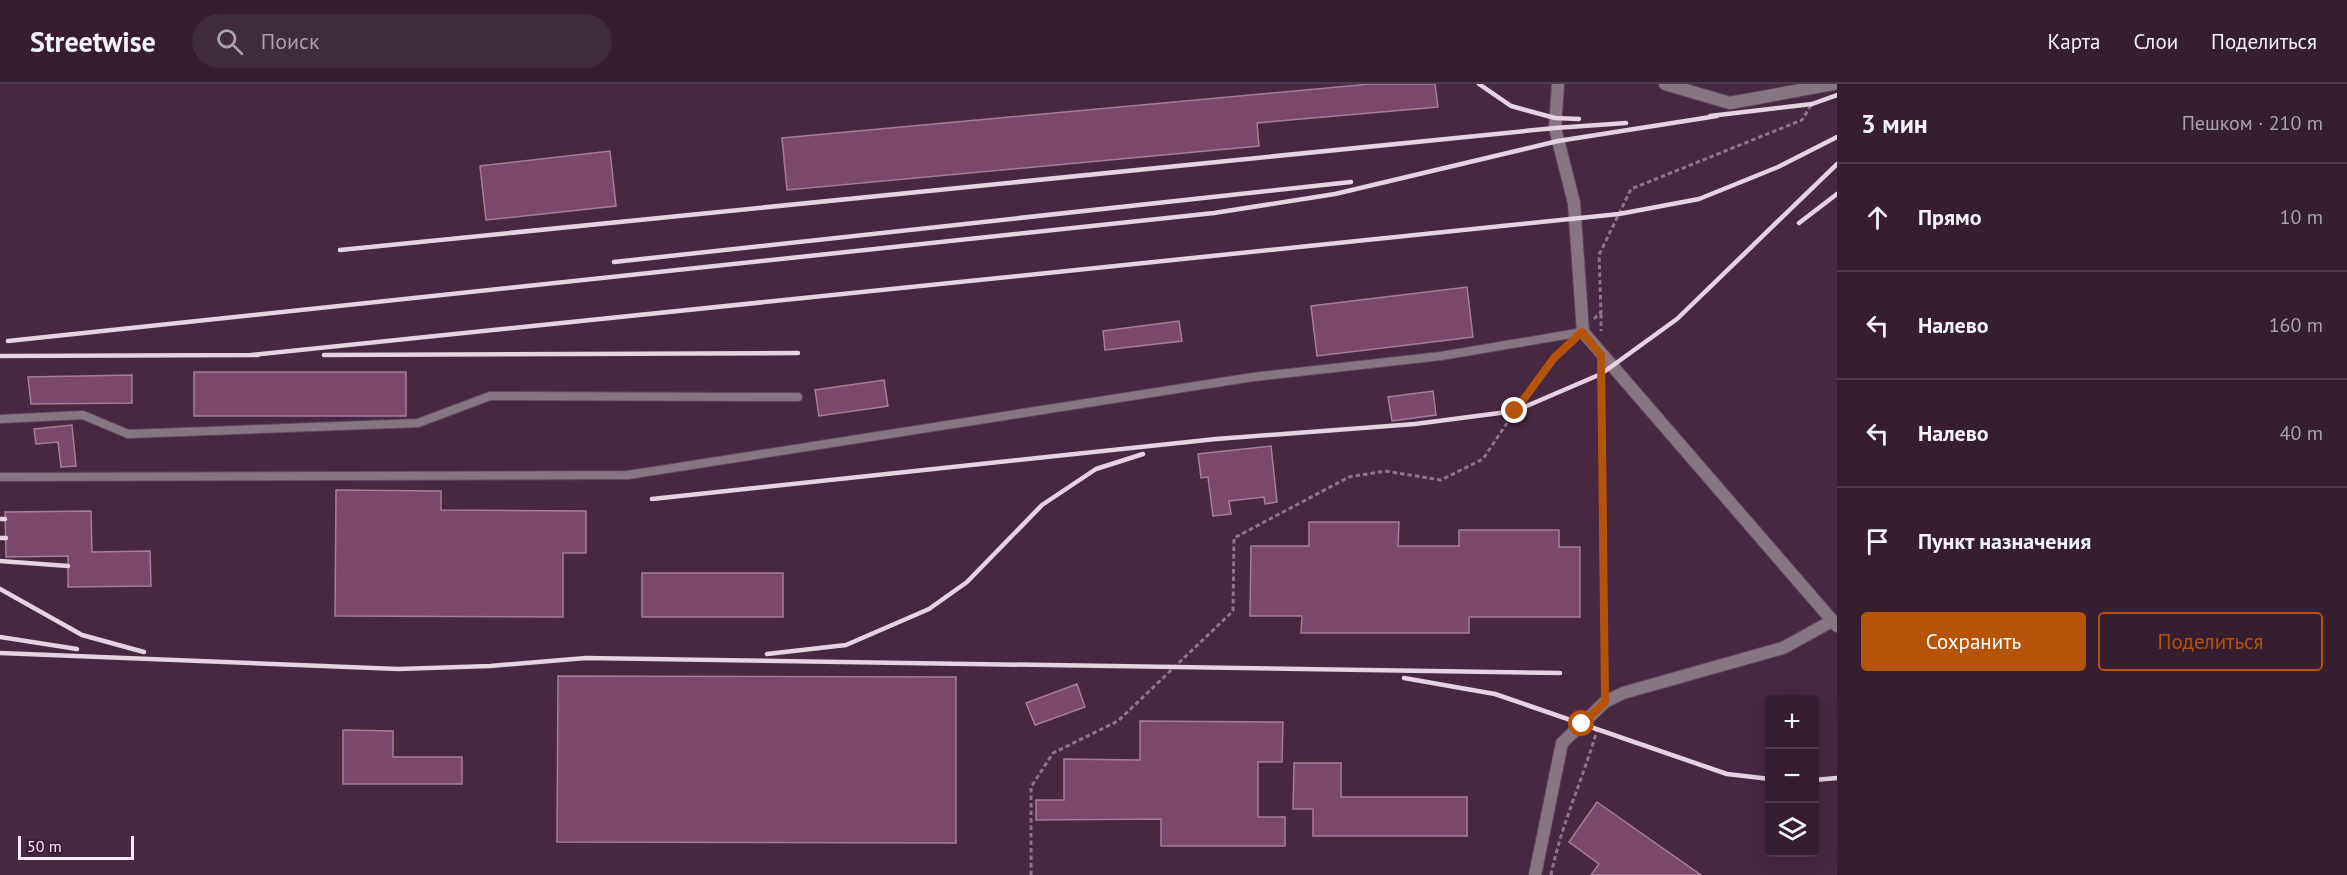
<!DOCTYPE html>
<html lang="ru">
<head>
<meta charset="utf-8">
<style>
	:root { --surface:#361d30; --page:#412a3c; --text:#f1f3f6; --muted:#aaa2ab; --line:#503b4c; --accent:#b45309 }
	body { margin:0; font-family:"PT Sans",sans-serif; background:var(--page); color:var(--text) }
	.controls { position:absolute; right:18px; bottom:18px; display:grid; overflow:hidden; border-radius:6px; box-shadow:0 6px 24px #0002 }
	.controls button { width:54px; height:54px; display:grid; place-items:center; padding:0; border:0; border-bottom:2px solid var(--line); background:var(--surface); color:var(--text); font:30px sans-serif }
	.scale { position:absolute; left:18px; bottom:15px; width:116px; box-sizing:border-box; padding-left:6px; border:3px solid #fdebf7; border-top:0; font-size:16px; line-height:21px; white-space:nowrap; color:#fdebf7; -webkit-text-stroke:4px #3d1d35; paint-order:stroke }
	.stop { position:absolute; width:18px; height:18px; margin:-14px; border:4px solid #b45309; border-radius:50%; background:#fff }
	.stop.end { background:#b45309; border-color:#fff; box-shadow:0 2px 6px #0008 }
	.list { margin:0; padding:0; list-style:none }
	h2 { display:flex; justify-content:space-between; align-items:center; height:78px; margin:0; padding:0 24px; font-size:26px }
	h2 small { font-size:20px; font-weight:400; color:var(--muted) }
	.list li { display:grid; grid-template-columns:39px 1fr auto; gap:18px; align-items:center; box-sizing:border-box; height:108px; padding:0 24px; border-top:2px solid var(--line) }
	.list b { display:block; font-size:22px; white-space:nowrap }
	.list em { font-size:20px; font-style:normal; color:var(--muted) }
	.actions { display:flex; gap:12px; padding:18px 24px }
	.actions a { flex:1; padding:14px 0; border:2px solid var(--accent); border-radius:6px; text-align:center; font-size:21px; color:var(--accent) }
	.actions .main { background:var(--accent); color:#fff }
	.icon { flex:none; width:33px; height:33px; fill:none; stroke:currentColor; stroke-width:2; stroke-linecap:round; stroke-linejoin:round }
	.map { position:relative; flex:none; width:1837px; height:791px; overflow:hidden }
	header { display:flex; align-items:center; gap:36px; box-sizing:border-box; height:84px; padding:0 30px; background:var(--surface); border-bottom:2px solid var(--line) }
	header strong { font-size:28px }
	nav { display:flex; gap:33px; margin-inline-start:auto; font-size:21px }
	.search { width:420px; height:54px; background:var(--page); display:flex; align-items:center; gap:15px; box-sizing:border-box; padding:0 21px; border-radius:33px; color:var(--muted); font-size:22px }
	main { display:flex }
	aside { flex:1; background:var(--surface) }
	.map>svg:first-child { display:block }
</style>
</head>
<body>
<header>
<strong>Streetwise</strong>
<div class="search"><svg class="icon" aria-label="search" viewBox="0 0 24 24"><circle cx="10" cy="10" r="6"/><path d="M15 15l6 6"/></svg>Поиск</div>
<nav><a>Карта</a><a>Слои</a><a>Поделиться</a></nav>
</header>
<main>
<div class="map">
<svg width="1837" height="791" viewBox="0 0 1837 791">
	<rect width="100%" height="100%" fill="#482740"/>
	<path fill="#7a486d" stroke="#a57e9a" stroke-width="1.5" d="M1370,0h65l3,23 -181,16 2,23 -472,44 -5,-52z
		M610,67l6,55 -130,14 -6,-54z
		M1467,203l6,50 -156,19 -6,-50z
		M1179,237l3,20 -77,9 -2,-19z
		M194,288h212v44h-212z
		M132,291v28l-101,1 -3,-27z
		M884,296l4,26 -69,10 -4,-26z
		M1433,307l3,24 -44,6 -4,-24z
		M72,341l4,41 -15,1 -3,-25 -22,2 -2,-15z
		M1271,362l6,56 -12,2 -1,-7 -35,4 2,13 -18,2 -5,-39 -7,1 -3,-24z
		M336,406l105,1v19l145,1v42h-23v64l-228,-1z
		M91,427l1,41 58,-1 1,35 -83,1v-31l-62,1 -1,-45z
		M1309,438h90l-1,24h61v-16h100v17h21v70h-111v16h-168l1,-17h-52l1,-70h58z
		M642,489h141v44h-141z
		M558,592l398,1v166l-399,-1z
		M1077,600l8,23 -50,18 -9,-22z
		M1140,637l143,1 -1,40h-24v55h27v29h-124v-27l-125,1v-20h28v-41l76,1z
		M343,646l50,1v26h69v27h-119z
		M1294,679h47v34h126v39h-154v-27h-20z
		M1597,718l104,73h-110l8,-11 -30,-22z"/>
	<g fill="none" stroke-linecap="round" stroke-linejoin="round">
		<g stroke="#65465d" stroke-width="10">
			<path id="lane" d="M0,335l83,-4 45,19 290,-11 72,-27 308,1
				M0,393l628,-2 625,-98 188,-21 142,-24"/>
		</g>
		<g stroke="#65465d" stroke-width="14">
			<path id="street" d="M1558,0l-3,44 19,75 9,129 254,294
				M1665,0l65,19 103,-19
				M1535,791l27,-132 43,-41 18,-9 160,-45 49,-27"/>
		</g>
		<path stroke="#907589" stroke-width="3" stroke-dasharray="4.5 3" stroke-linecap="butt" d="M1601,230v17
			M1594,235l7,-7 -2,-57 32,-66 171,-69 11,-18
			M1601,290l4,314
			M1031,791v-88l22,-34 65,-32 115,-110 1,-73 115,-61 36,-6 56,9 42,-21 32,-48 39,-53 13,-11
			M1551,791c10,-50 32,-96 46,-145"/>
		<use href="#lane" stroke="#877682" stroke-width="8"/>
		<use href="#street" stroke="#877682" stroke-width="12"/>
		<path stroke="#e6d2e0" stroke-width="4.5" d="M1479,0l32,22 44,12 24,1
			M1710,32l102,-12 25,-9
			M1799,139l38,-29
			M340,166l1215,-122 71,-5
			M614,178l737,-80
			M8,257l1206,-128 121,-19 223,-53 159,-25
			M251,271l1368,-141 80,-15 79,-32 59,-30
			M324,271l474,-2
			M0,272l258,-1
			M652,415l564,-60 199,-15 100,-13 86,-37 76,-55 160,-155
			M0,435h5
			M0,454h6
			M0,477l68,5
			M0,505l82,46 62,17
			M0,553l77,12
			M0,569l398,16 92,-3 96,-8 974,15
			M767,570l79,-9 83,-36 38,-27 75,-77 54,-36 47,-15
			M1404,594l91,16 232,80 43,5
			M1814,696l23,-2"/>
	</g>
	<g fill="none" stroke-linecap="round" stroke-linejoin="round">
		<path stroke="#b45309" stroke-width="8" d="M1515,327l39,-53 28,-26 19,23 4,347 -23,22"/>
	</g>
</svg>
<div class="controls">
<button>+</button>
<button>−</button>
<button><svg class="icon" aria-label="layers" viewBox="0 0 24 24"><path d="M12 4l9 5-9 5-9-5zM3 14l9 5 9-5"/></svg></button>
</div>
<div class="scale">50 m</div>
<div class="stop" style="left:1582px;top:640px"></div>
<div class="stop end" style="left:1515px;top:327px"></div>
</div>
<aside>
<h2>3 мин<small>Пешком · 210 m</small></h2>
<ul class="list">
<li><svg class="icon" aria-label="ahead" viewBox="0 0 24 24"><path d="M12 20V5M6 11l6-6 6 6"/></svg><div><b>Прямо</b></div><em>10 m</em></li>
<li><svg class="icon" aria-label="left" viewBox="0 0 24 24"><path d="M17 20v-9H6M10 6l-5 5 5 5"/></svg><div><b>Налево</b></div><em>160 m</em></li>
<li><svg class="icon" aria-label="left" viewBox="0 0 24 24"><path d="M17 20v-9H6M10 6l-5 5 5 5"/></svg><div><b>Налево</b></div><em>40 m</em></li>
<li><svg class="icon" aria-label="arrive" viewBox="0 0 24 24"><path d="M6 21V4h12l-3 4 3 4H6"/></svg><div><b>Пункт назначения</b></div></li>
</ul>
<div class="actions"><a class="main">Сохранить</a><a>Поделиться</a></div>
</aside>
</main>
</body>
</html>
